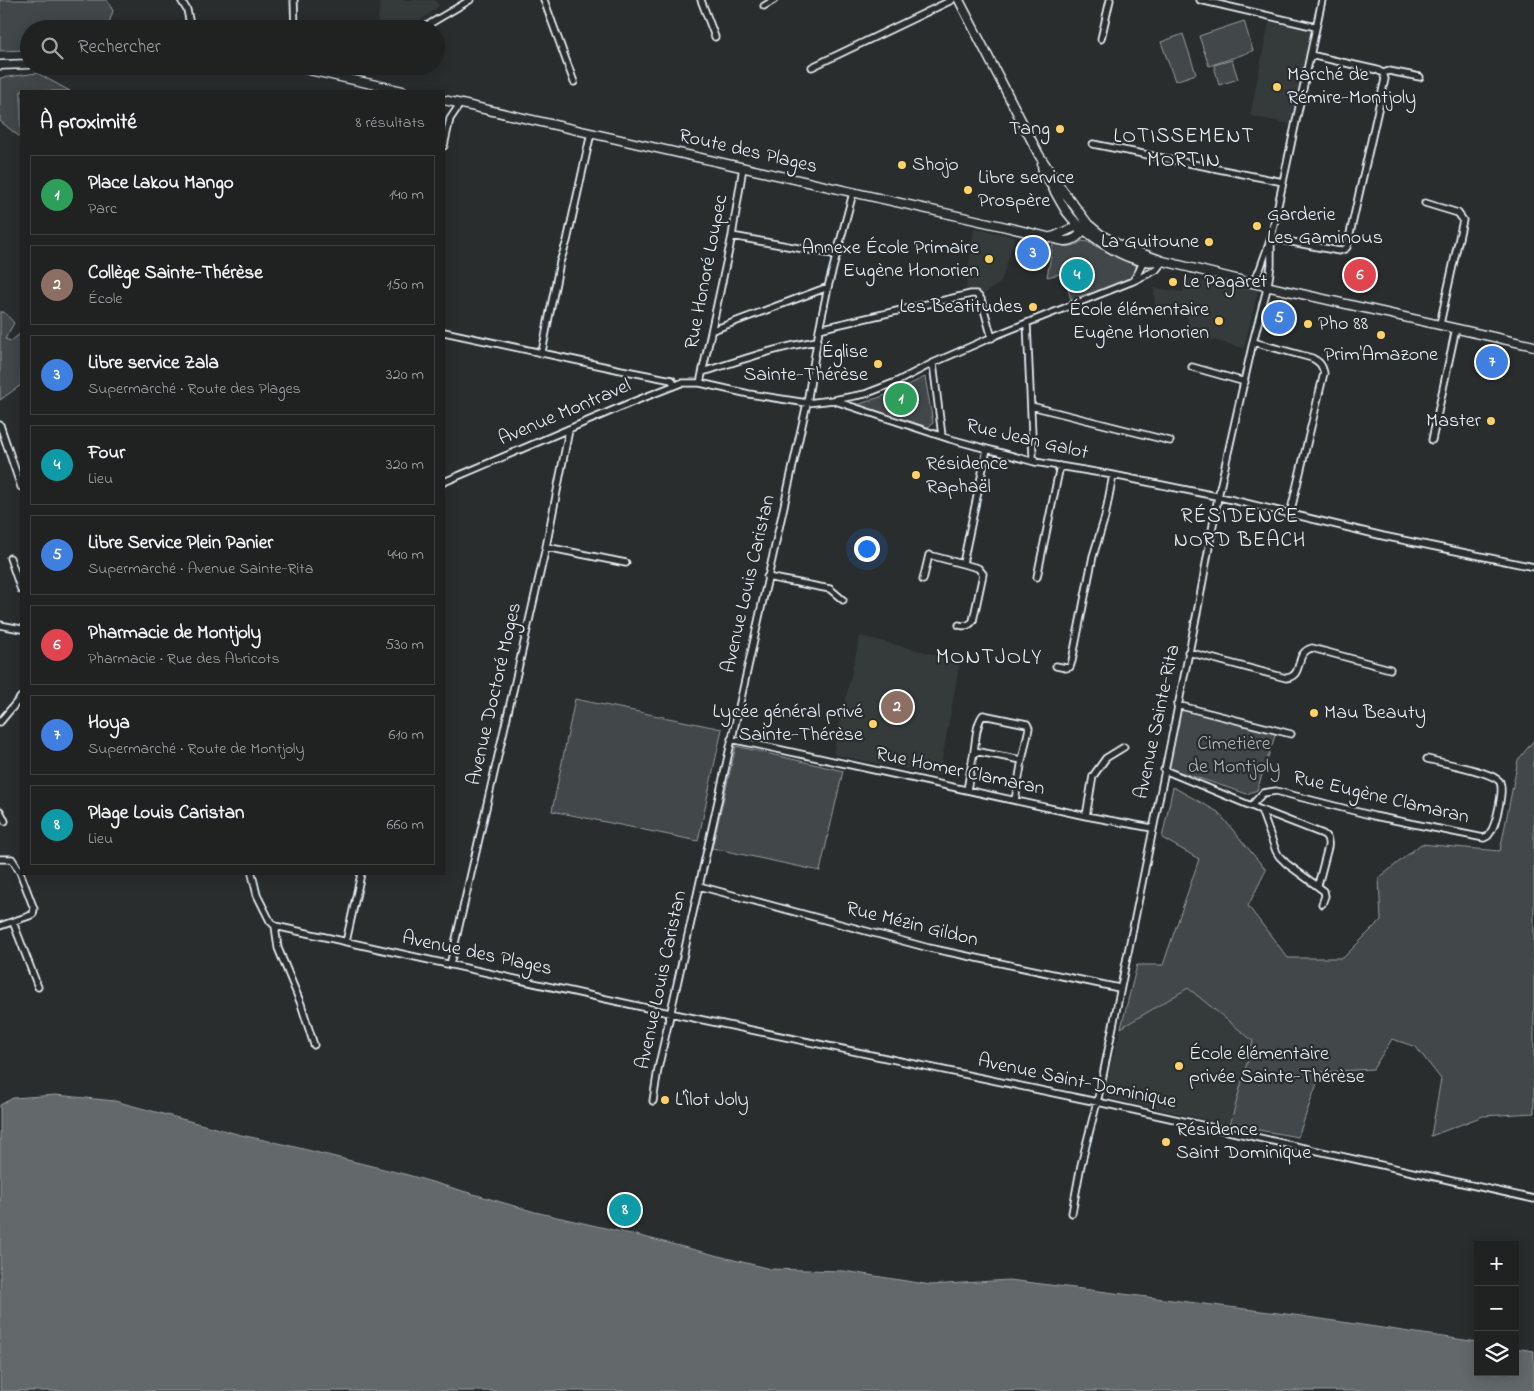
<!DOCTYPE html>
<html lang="fr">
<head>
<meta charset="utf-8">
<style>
	:root { --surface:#202222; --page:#2d2f2f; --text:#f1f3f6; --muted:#a2a4a5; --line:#3d3f40; --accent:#2563eb }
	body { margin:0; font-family:"Indie Flower",sans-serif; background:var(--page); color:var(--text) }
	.controls { position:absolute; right:15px; bottom:15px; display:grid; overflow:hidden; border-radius:0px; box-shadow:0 2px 12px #0003 }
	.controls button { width:45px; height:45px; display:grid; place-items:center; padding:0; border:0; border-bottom:1px solid var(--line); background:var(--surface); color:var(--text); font:25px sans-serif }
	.you { position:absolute; left:866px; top:548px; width:18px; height:18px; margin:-12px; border:4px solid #fff; border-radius:50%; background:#1a73e8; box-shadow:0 0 0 8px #1a73e833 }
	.badge { display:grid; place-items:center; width:32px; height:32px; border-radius:50%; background:var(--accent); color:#fff; font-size:16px; font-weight:700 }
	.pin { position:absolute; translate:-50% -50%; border:2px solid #fff; box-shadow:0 1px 5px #0006 }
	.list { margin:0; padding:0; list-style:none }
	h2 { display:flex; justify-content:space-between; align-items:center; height:65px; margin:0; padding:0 20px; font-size:21px }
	h2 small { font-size:16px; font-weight:400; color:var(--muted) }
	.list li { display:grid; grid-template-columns:32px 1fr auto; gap:15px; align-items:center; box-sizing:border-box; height:80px; margin:0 10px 10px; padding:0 10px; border:1px solid var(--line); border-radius:0px }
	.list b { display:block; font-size:19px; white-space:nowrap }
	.list p { margin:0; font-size:16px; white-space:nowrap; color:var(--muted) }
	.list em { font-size:16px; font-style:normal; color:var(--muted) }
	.icon { flex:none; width:28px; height:28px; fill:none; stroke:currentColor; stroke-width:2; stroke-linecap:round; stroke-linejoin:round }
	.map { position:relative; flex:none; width:1534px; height:1391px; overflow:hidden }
	.search { position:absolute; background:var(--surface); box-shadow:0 2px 12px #0003; left:20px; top:20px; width:425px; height:55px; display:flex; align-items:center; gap:12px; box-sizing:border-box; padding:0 18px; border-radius:28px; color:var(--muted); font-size:19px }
	.panel { position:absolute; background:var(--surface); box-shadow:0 2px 12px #0003; left:20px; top:90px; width:425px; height:785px; border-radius:0px }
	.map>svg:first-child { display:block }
</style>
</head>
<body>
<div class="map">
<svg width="1534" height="1391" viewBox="0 0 1534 1391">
	<rect width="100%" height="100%" fill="#2a2d2e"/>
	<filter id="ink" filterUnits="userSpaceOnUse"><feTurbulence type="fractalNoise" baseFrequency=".02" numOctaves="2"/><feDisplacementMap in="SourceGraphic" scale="10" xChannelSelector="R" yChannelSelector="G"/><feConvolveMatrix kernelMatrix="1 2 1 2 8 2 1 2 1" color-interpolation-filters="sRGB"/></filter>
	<g filter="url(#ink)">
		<path fill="#363a3b" d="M380,0h55l4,6 -23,18 -21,5h-18z
			M1269,22l42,8 -20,94 -41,-8z
			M974,228l41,9 -14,45 -17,12 -18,-4z
			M1186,278l72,12 -14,58 -51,-13 -11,-29 -27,-1 -1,-17 29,4z
			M860,636l100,25 -21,115 -106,-22z
			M1188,988l65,54 -23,83 -121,-27 -5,-8 17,-62z"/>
		<path fill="#424648" stroke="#959ca0" d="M0,0h107l6,11 -6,18h-78v21l-29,1z
			M1244,21l9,30 -44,15 -10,-30z
			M1183,34l13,40 -21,7 -14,-39z
			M1232,60l6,19 -19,6 -5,-20z
			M37,73l33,18h-49v47l-21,-17v-43z
			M1082,241l6,1 11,6 35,15 3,4 -5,13 -38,14 -5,-1 -18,7 -7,-27 -17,4 6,-33c11,2 20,5 29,-3z
			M0,312h4l10,11 -9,16 6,2 10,-8v52l-21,15z
			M925,377l8,46 -5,4 -71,-22 32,-11z
			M575,699l147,30 -24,112 -146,-30z
			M1180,706l96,27 -19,57 -10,4 -79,-26z
			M1534,740v373l-51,3 -52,20 10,-57 -25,-32 -24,-8 -19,30 -52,3 -23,65 -68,-12 23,-84 -65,-53 -67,40 16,-63h26l36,-106 -37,-21 11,-51 45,25 48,58 -18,36 40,52h55l38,-38 -2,-42 42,-34 79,7 18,-91z
			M736,746l107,25 -23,100 -108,-23z"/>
		<path fill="#63686b" stroke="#989fa3" d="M56,1095l59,6 126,34 46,10 121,30 127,37 105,24 130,33 74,2 87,14 78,-5 285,35 184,27v30h37v-24l19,3v40h-1534v-286l13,-7z"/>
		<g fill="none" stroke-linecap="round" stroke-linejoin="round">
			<g stroke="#e8f1f8" stroke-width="9">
				<path id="street" d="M181,0l6,10 4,19
					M294,0l1,29
					M544,0l30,82
					M701,0l14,37
					M1200,0l116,27
					M764,6l10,-6
					M421,29l49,-29
					M1101,39l9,-39
					M812,67l140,-67
					M1383,73l6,-2 31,6
					M338,76l3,-10
					M1093,144l190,38
					M444,146l6,-27 10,-15
					M1425,203l33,10 5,7 -23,104
					M732,236l105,19
					M1271,238l68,13 6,-2 2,-2 38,-168 -2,-6 -6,-3 -67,-15
					M1133,281l6,-10 4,-10 3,-1
					M1252,283l8,-14 11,-31 51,-238
					M1027,323l6,134 2,5
					M713,330l115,-43
					M819,330l4,-2 148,-34h5l5,5 11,39
					M444,332l177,38 51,10 2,5
					M1253,342l59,16c8,4 10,7 12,15l-34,141
					M542,352l18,-90 7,-21 24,-108
					M933,363l9,73
					M1192,367l53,15
					M703,372c38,-12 75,-25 114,-31
					M700,383l32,-147 11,-69
					M835,401l115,38 85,23 78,13 103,21 167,40 151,31
					M1031,406l139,35
					M0,425l21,62
					M1432,440l24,-112
					M444,482l186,-79 51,-20h19l49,11 58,9 26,-3 32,-6 31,-12 37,-19 66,-29 134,-53 23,-11 7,-9
					M546,547l80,16
					M10,558l11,32
					M963,563l24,-114
					M767,577l63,12 13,11
					M1037,577l23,-111
					M923,580l6,-25 49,13 5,6 -10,47c-4,5 -8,6 -14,4
					M0,625l21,4
					M1188,652l98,26c19,-2 7,-25 26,-30l78,21
					M1056,666l10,2 4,-1 2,-6 21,-105 12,-39 8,-42
					M1177,705l114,29
					M0,722l21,-25
					M731,739l355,77 66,12
					M974,751c2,-12 2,-27 9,-36l39,8 5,1 2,4 -7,32
					M1164,770l97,40 15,41 3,5 8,8 37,27 1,5 -3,8
					M967,790l7,-39 48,9 -7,40
					M1251,806l12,-13 13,-2 98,25 110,22c4,-2 4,-1 6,-5 6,-8 14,-42 10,-51 -8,-11 -58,-19 -73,-23
					M1261,810l62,24c5,3 6,7 5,13l-10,38
					M0,811l5,10
					M1086,816l7,-40 13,-18 18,-11
					M0,859h12l8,13 14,37 -1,5 -4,2 -29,10
					M252,874l5,21 13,26 5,5 3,22 23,56 13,41
					M699,886l230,62 190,40
					M13,922l25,65
					M275,926l390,86 437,91 432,96
					M346,942l15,-68
					M450,965l96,-418 23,-117
					M653,1101l5,-32 41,-183 108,-483 12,-73 9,-43 25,-94
					M1072,1213l9,-48 19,-75 98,-482 20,-111 35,-155 15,-57 3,-20v-27"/>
			</g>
			<g stroke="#e8f1f8" stroke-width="11">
				<path id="secondary" d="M959,0l80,155 19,29 30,40 12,10 21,12 42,15 89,22 282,63
					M0,65l29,-1
					M291,66l112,25
					M444,100l558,126 62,15c12,1 18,-9 24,-17
					M1042,165l1,6c8,13 15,27 23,40 14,20 54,47 77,50 5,1 11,0 16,0
					M1051,237l4,-1 20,-9 9,2"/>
			</g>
			<use href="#street" stroke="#2a2d2e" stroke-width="5.5"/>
			<use href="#secondary" stroke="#2a2d2e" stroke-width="8"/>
		</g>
	</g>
	<g fill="#ffd166" stroke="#2a2d2e" stroke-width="2">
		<circle cx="1277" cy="87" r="5"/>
		<circle cx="1060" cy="129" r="5"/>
		<circle cx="902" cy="165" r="5"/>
		<circle cx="968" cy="190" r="5"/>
		<circle cx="1257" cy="226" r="5"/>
		<circle cx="1209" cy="242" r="5"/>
		<circle cx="989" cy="259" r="5"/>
		<circle cx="1173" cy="282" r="5"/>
		<circle cx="1033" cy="307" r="5"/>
		<circle cx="1219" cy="321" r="5"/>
		<circle cx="1308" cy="324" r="5"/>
		<circle cx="1381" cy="335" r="5"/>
		<circle cx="878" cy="364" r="5"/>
		<circle cx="1491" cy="421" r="5"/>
		<circle cx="916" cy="475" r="5"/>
		<circle cx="1314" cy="713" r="5"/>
		<circle cx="873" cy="724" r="5"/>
		<circle cx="1179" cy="1066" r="5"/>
		<circle cx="665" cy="1100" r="5"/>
		<circle cx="1166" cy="1142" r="5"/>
	</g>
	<g text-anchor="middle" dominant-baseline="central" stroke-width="4.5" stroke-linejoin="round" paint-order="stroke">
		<g font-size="20" fill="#e8f1f8" stroke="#2a2d2e" text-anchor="start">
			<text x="1287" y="75">Marché de<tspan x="1287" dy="23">Rémire-Montjoly</tspan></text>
			<text x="1050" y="129" text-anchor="end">Tang</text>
			<text x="912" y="165">Shojo</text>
			<text x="978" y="178">Libre service<tspan x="978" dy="23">Prospère</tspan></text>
			<text x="1267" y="215">Garderie<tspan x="1267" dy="23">Les Gaminous</tspan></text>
			<text x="1199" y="242" text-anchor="end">La Guitoune</text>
			<text x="979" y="248" text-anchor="end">Annexe École Primaire<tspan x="979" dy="23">Eugène Honorien</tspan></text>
			<text x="1183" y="282">Le Pagaret</text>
			<text x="1023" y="307" text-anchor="end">Les Beatitudes</text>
			<text x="1209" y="310" text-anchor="end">École élémentaire<tspan x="1209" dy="23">Eugène Honorien</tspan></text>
			<text x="1318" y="324">Pho 88</text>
			<text x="868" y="352" text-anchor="end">Église<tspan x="868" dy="23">Sainte-Thérèse</tspan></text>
			<text x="1381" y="355" text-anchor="middle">Prim'Amazone</text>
			<text x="1481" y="421" text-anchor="end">Master</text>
			<text x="926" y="464">Résidence<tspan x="926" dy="23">Raphaël</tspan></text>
			<text x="863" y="712" text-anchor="end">Lycée général privé<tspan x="863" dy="23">Sainte-Thérèse</tspan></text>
			<text x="1324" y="713">Mau Beauty</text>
			<text x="1189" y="1054">École élémentaire<tspan x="1189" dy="23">privée Sainte-Thérèse</tspan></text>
			<text x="675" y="1100">L'Îlot Joly</text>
			<text x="1176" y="1130">Résidence<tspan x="1176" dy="23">Saint Dominique</tspan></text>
		</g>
		<g font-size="20" fill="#e8f1f8" stroke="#2a2d2e">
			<text transform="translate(748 152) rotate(13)">Route des Plages</text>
			<text transform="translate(707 272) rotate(-79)">Rue Honoré Loupec</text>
			<text transform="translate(565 413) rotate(-23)">Avenue Montravel</text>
			<text transform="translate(1027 440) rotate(13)">Rue Jean Galot</text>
			<text transform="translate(749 584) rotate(-77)">Avenue Louis Caristan</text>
			<text transform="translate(495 694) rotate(-77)">Avenue Doctoré Moges</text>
			<text transform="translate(1158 722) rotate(-78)">Avenue Sainte-Rita</text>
			<text transform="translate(960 772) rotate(12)">Rue Homer Clamaran</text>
			<text transform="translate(1381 798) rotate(13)">Rue Eugène Clamaran</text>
			<text transform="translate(912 925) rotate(14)">Rue Mézin Gildon</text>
			<text transform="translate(477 954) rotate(12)">Avenue des Plages</text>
			<text transform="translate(662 980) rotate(-78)">Avenue Louis Caristan</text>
			<text transform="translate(1077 1082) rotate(12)">Avenue Saint-Dominique</text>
		</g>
		<g font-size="20" fill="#aeb5ba" stroke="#2a2d2e">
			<text x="1234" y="744">Cimetière<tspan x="1234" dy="23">de Montjoly</tspan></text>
		</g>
		<g font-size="21" letter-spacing="1" fill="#e8f1f8" stroke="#2a2d2e">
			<text x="1184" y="137">LOTISSEMENT<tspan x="1184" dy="24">MORTIN</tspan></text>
			<text x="1240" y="517">RÉSIDENCE<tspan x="1240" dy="24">NORD BEACH</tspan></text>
		</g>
		<g font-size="22" letter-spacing="1" fill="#e8f1f8" stroke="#2a2d2e">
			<text x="989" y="658">MONTJOLY</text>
		</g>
	</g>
</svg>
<div class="controls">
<button>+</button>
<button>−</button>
<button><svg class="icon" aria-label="layers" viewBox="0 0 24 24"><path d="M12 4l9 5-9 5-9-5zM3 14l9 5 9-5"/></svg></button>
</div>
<div class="you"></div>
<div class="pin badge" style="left:901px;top:399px;background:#2e9e5b">1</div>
<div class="pin badge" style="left:897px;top:707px;background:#8d6e63">2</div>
<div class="pin badge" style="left:1033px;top:253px;background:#3f7fe0">3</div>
<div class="pin badge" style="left:1077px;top:275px;background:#0f9aa8">4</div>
<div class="pin badge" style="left:1279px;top:318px;background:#3f7fe0">5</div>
<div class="pin badge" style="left:1360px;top:275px;background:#e0444e">6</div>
<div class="pin badge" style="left:1492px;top:362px;background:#3f7fe0">7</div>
<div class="pin badge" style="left:625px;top:1210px;background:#0f9aa8">8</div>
<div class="search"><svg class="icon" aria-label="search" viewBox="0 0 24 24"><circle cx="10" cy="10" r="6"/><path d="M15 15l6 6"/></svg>Rechercher</div>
<section class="panel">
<h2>À proximité<small>8 résultats</small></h2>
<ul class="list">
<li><span class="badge" style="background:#2e9e5b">1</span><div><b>Place Lakou Mango</b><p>Parc</p></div><em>140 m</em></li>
<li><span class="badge" style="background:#8d6e63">2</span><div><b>Collège Sainte-Thérèse</b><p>École</p></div><em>150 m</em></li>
<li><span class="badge" style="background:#3f7fe0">3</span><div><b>Libre service Zala</b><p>Supermarché · Route des Plages</p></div><em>320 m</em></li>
<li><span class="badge" style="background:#0f9aa8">4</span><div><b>Four</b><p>Lieu</p></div><em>320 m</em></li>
<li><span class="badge" style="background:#3f7fe0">5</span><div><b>Libre Service Plein Panier</b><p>Supermarché · Avenue Sainte-Rita</p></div><em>440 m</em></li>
<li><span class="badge" style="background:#e0444e">6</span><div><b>Pharmacie de Montjoly</b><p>Pharmacie · Rue des Abricots</p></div><em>530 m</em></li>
<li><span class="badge" style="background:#3f7fe0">7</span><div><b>Hoya</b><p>Supermarché · Route de Montjoly</p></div><em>610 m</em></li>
<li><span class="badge" style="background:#0f9aa8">8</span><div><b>Plage Louis Caristan</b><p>Lieu</p></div><em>660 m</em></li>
</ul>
</section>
</div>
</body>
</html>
